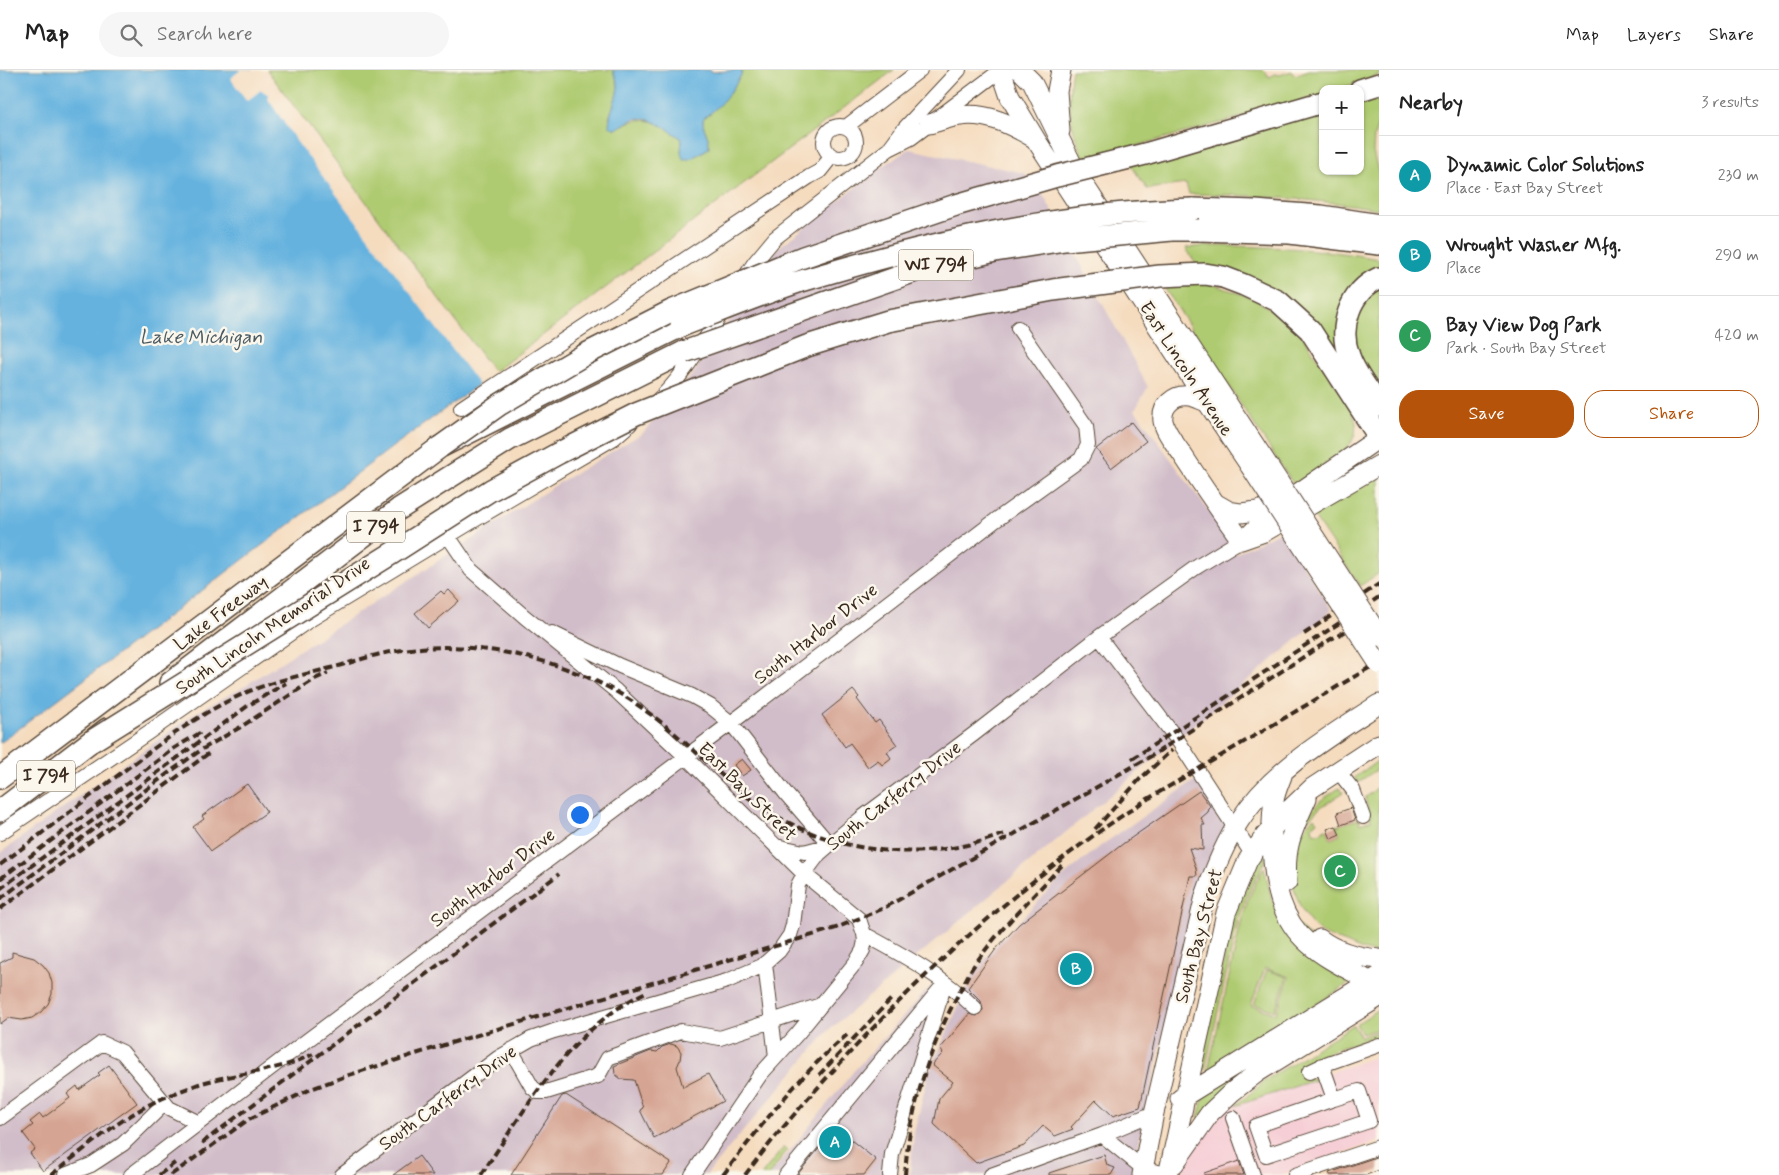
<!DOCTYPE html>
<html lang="en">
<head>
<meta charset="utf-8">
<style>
	:root { --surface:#fff; --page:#f6f6f6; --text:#222; --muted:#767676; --line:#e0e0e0; --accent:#b45309 }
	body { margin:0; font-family:Mynerve,sans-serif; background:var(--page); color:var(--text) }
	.controls { position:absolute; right:15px; top:15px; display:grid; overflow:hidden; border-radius:10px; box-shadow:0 1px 4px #0004 }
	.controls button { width:45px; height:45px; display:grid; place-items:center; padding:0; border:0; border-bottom:1px solid var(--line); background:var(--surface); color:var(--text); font:25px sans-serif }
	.you { position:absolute; left:579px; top:744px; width:18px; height:18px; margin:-12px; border:4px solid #fff; border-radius:50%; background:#1a73e8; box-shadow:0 0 0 8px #1a73e833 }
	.badge { display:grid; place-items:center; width:32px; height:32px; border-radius:50%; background:var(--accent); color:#fff; font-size:16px; font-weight:700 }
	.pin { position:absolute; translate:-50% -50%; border:2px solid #fff; box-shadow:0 1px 5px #0006 }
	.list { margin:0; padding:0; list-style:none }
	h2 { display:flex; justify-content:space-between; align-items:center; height:65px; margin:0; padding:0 20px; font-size:21px }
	h2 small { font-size:16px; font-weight:400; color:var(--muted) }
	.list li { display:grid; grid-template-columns:32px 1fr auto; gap:15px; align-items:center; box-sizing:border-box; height:80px; padding:0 20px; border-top:1px solid var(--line) }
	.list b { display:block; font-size:19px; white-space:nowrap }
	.list p { margin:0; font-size:16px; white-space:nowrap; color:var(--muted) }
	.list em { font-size:16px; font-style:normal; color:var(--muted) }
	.actions { display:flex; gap:10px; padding:15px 20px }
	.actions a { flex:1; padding:11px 0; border:1px solid var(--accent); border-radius:20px; text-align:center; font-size:18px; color:var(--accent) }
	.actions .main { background:var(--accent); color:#fff }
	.icon { flex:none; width:28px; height:28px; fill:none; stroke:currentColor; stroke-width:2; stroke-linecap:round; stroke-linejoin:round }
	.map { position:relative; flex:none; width:1379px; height:1105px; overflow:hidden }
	header { display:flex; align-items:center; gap:30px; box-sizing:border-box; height:70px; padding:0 25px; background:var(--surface); border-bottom:1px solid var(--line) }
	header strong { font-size:24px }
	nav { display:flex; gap:28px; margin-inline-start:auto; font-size:18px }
	.search { width:350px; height:45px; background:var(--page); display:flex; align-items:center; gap:12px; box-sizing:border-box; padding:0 18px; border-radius:28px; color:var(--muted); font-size:19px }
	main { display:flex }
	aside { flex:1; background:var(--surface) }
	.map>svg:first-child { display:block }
</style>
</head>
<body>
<header>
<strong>Map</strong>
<div class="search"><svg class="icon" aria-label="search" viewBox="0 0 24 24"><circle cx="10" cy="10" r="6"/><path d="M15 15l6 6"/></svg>Search here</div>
<nav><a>Map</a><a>Layers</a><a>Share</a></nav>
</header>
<main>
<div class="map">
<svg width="1379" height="1105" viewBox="0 0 1379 1105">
	<rect width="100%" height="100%" fill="#fbf7ec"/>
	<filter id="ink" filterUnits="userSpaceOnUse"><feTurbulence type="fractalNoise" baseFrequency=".02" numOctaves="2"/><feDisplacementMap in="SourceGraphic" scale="10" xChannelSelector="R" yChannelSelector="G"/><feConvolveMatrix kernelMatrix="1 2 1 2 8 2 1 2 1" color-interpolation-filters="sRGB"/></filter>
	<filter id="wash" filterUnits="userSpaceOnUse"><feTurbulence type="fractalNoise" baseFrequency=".0096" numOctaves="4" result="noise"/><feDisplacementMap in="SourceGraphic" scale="20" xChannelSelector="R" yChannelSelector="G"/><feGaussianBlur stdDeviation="1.12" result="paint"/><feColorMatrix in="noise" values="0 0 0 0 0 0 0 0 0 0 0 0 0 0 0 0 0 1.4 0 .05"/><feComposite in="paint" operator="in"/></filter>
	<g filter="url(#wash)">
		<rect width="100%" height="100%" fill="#f5dcbf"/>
		<path fill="#f6cfd6" d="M1378,986l1,85 -99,34h-99l5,-12 14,-24 24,-29 97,-32 -1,-2z"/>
		<path fill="#d1bdc9" d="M909,79l115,24 17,18 107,196 -13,23 88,121 12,23 46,-23 51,79 -503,420 -123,145h-706v-322l197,-141 41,-22 321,-207 84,-50 49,-58 85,-126 102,-80z
			M1197,709l30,47 -13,22 -17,39 -66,288h-221l4,-42 15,-61 42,-94 25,-33 65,-67 41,-33z
			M938,908l-36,152 -4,45h-128l84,-104z"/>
		<path fill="#afcb71" stroke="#757a48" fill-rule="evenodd" d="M267,0h346c1,5 3,7 4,12 3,10 -5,26 -8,36l15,7c20,-13 41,1 58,14l-1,14 9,6 19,-11c1,-12 -6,-18 -6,-27 0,-5 7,-7 10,-10 11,-10 23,-25 29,-38l-2,-3h154l-400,302z
			M1072,0h192l5,7 6,-3 5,1 12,-4 3,4 14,-5h70v5l-40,14h-16v6l-239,65c-13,-29 -18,-58 -12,-90z
			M1379,24v27l-5,15 -1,16 6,23v34c-63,-10 -126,-14 -190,-15l-3,-10 -39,5 -16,-24 192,-54v60h37v-71z
			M1204,176c59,0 117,2 175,13v13l-11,6 -27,75h-6l-16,-24 -122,-63 -11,-18z
			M1160,211h43l50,17 25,16 23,20 51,75 4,14 -1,11 -4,9 -8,9 -49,33z
			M1379,217v109l-20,-32 -6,-42 14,-26z
			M1379,404v99l-19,13 -49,-74z
			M1379,690v8l-22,15 -2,-6z
			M1379,716v167c-12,0 -21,-5 -33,-10 -7,-3 -17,-6 -24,-10 -22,-15 -32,-47 -30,-72 0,-13 13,-35 22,-44l3,5 -5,4 1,6 5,1 5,-2v-2h4l4,10 9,-4 -4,-9 23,-7 1,5 11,-4 -6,-22z
			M1339,718l5,4 -23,15 -15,14 -1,-2 15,-18z
			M1265,783l1,6 -19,37 -9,24 -33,150 -4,-1 32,-151 19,-44z
			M1264,797l8,33 82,80 -147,95 35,-157 7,-21zM1265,898l24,9 -13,37 -25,-9z
			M1267,900l20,7 -12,34 -21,-7z
			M1379,939v20l-17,5 -6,-10z
			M1353,955l8,12 18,-6v4l-48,16 -26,16 3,12 12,-3 1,2 -86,28 34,-28z
			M1246,998l1,2 -49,48 6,-23z
			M784,1077l3,3 -18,25h-8z"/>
		<path fill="#65b2df" stroke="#506e7e" d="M0,0h253l232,310 -90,65 -395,298z
			M613,0h97l2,2 28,-2 2,3c-6,13 -18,28 -29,38 -3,3 -10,5 -10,10 0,9 7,16 6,27l-19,11h-7l-2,-6 1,-14c-11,-8 -33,-24 -48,-20 -6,2 -12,7 -18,10l-7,-3c0,-14 8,-26 9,-40 0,-6 -4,-10 -5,-16z"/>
		<path fill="#f5dcbf" d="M241,0h15l231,309 -2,1 -6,5 -182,-243 -29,-43 1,-4 -8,-5 -14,11 -17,-23z"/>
		<g id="blocks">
			<path fill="#d6a493" d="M1131,352l15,19 -35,27 -15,-19z
				M449,520l10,11 -31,27 -13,-15 26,-22 3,3z
				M853,620l6,7 -2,2 18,24 4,-3 18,25 -10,7 4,6 -9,7 -4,-5 -10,7 -18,-24 -5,4 -23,-32z
				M742,689l9,11 -9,6 -8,-11z
				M247,714l20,28 -56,39 -18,-24 11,-8 -2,-3z
				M1199,721l11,15 -2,6 -7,6 4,7h-3l1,25 -14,-2 7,20 1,8h-7l-50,231 -27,9 -17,-16 -25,27 2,2 -18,7 -12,-10 -19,20 -48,17 -42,-39 5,-25 14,-17 -21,-17 11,-12 -3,-4 29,-35 8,2 6,-6 -2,-9 -13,-13 28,-39 23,-25 105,-81z
				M1351,738l4,12 -14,5 -4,-12z
				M1336,756l4,9 -9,4 -4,-10z
				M12,882l22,6 9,7 6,8 3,10v11l-4,10 -7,8 -9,6 -10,2 -14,-2 -8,6v-61l12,-6z
				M671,974l6,2 4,6 -1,8 -3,7 6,20 25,-13 15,27 -69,37 -14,-28 3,-2 -9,-28 -13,-1 -6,-5 -1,-8 37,-15 6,1 5,-5z
				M109,995l28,38 -94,68 -13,-18 5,-4 -12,-16 10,-8 -3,-3 10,-8 3,4 27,-20 -3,-4 10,-8 2,4 21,-15 -2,-2z
				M566,1025l105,68 -8,12h-152l51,-79z
				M836,1058l40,32 -12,15h-67z
				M1104,1085l3,10 8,3 -4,7h-62v-2z
				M419,1086l14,19h-40z
				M1379,1086v14l-13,5h-36l-1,-2z
				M1239,1091l5,14h-40v-2z"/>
		</g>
	</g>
	<g filter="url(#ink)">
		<use href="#blocks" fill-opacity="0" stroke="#574536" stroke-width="1"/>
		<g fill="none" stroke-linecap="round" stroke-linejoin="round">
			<g stroke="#574536" stroke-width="16">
				<path id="minor" d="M824 72a16 16 0 1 1 32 0a16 16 0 1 1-32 0Z
					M847,56l73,-56
					M891,76l12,-16 56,-60
					M743,210l12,-18 20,-24 114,-89 22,-11 90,-68
					M656,332c28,-25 47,-61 67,-91
					M461,338l348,-231 11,-6 12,-15
					M448,466l23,34 54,47 91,74 70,66 118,117 55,45 5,15 1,7 -2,9 -7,12 -58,71 -38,42 -68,100
					M552,563l68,33 72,30 18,10 21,17 56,72 43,50 -26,7 -28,-6
					M1099,567l80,105 73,112
					M1338,701l15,19 10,27
					M0,763l149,-101 159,-111 175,-106 131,-77 16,-14
					M864,864c39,21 79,43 111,74
					M765,893l11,94
					M511,980l21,37 6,5h8l52,-16 10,-18 73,-27 39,7 101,-33
					M1322,995l12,34 -78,27 10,29 103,-34 -10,-30 -25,8
					M1309,1002l19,-9 51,-18
					M0,1048l102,-75 20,9 47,56 30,15
					M1233,1048l20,57
					M1102,1065l42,34 24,5
					M65,1105l26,-10 32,-21 42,-41
					M131,1105l166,-127 434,-325 265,-203 85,-61 7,-14 -2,-19 -68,-98
					M342,1105l156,-117 33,-19 23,-8 173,-50 35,-15 17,-15 11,-16 3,-10 5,-40 6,-11 15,-20 15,-13 29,-24 111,-83 125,-97 96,-69 46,-28 19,-19 16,-12
					M786,1105l159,-192
					M890,1105l2,-21 50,-161
					M991,1105l111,-40 52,-22
					M1295,1105l84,-28"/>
			</g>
			<g stroke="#574536" stroke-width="21">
				<path id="major" d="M1001,0l9,27 26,43 171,262 43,64
					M1020,0l12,12 45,92 185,282
					M929,54c10,-2 20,-7 31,-8 27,-4 51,9 74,22
					M1060,61l-3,-40 4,-21
					M1207,332c-6,-2 -12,-5 -18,-6 -15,-2 -28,10 -26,25 2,11 13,24 19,33 19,29 39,58 59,86l23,-8 115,-67
					M1215,433l14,8 12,2 16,-2 28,-9 94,-64
					M1282,706c-3,8 -7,17 -8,25 -3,15 -2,31 -2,46 2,37 8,72 37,97 18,16 41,26 62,38h8
					M1287,812c-3,-36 6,-52 20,-84
					M1320,869c17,13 38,18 59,20
					M1180,1029l199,-123
					M1174,1094l36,-51 22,-21 26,-20 121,-75
					M1142,1105l12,-62 51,-217c9,-26 19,-52 35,-76 32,-50 90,-84 139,-116
					M1168,1105l58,-262 22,-53 17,-24 25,-27 22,-21 67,-44"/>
			</g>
			<g stroke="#574536" stroke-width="24">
				<path id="highway" d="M1360,20l19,-6
					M1145,84l178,-52
					M1193,139l62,2 66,5 58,9
					M1199,160l91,3 89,11
					M1223,207l21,8 34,16 32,29 69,107
					M1379,208c-29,13 -41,49 -30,78 6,18 20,34 30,50
					M170,613l229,-174 111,-70 174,-87
					M0,708l440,-331 241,-121
					M0,741l107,-82"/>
			</g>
			<use href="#minor" stroke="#fff" stroke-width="14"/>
			<use href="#major" stroke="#fff" stroke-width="19"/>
			<use href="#highway" stroke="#fff" stroke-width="21"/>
			<path stroke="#3b2a1e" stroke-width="4" stroke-dasharray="8 4" stroke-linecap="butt" d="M1304,564l75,-50
				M1132,689l247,-162
				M1095,759l45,-50 32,-29
				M0,795c41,-31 81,-62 121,-92 40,-30 78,-60 124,-80 28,-12 57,-18 86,-25 20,-5 40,-13 60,-16 73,-14 160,3 224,39 47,26 83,65 124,99 75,62 174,78 265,44
				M0,809l173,-130 30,-18
				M0,819l249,-184 37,-22
				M0,829l167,-125 34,-24 38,-22 76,-49 13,-6
				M0,839l209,-156
				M819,1005l74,-78
				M202,1073l357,-269
				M51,1105c30,-23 60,-49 92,-67 18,-10 37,-17 56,-24 38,-12 78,-11 114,-30
				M159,1105l17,-13
				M171,1105l78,-56 62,-30 35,-13 98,-31 392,-117 48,-20 30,-17 239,-136 178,-116 48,-25
				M481,1105c46,-68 89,-147 167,-184
				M723,1105c38,-49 76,-100 124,-140
				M745,1105c34,-45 72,-87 111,-129 87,-93 183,-177 290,-246l233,-138
				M905,1105c4,-65 24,-127 55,-184 5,-9 9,-19 15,-27 26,-37 58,-67 88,-100"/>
			<g stroke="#574536" stroke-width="21" stroke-linecap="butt">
				<path id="major-bridge" d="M1262,386l117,180
					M1250,396l129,198"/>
			</g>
			<g stroke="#574536" stroke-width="24" stroke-linecap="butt">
				<path id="highway-bridge" d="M681,256c39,-15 78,-31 117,-44 129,-39 261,-70 395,-73
					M684,282l243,-85 68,-16 70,-11 107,-10h27
					M440,377l59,-42 85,-50 87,-44 132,-54 153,-52 101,-29 88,-22
					M92,671l299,-187 100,-64 68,-37 77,-39 171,-68 81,-25 165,-31 107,-14 45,-2 18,3"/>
			</g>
			<use href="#major-bridge" stroke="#fff" stroke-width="19"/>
			<use href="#highway-bridge" stroke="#fff" stroke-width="21"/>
		</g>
	</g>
	<g text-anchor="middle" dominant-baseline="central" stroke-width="5" stroke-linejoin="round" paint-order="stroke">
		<g fill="#fbf7ec" stroke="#75685c" stroke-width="1">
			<rect x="898.5" y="179.5" width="75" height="31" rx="4"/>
			<rect x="347" y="441.5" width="58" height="31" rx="4"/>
			<rect x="17" y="690.5" width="58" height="31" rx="4"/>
		</g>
		<g font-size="18" font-weight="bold" fill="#3b2a1e">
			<text x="936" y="195">WI 794</text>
			<text x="376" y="457">I 794</text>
			<text x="46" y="706">I 794</text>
		</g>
		<g font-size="19" fill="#3b2a1e" stroke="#fbf7ec">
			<text transform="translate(1186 299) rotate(57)">East Lincoln Avenue</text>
			<text transform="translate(221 543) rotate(-37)">Lake Freeway</text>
			<text transform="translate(273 556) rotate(-34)">South Lincoln Memorial Drive</text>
			<text transform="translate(816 564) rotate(-38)">South Harbor Drive</text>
			<text transform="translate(747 722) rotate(45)">East Bay Street</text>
			<text transform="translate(894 726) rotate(-38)">South Carferry Drive</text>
			<text transform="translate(493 808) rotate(-37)">South Harbor Drive</text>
			<text transform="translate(1199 866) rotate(-75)">South Bay Street</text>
			<text transform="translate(448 1028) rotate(-36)">South Carferry Drive</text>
		</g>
		<g font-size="20" font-style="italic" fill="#4a5a62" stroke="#fbf7ec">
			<text x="201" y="267">Lake Michigan</text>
		</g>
	</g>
</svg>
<div class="controls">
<button>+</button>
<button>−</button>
</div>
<div class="you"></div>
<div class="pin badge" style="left:835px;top:1072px;background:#0f9aa8">A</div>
<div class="pin badge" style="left:1076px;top:899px;background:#0f9aa8">B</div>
<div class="pin badge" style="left:1340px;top:801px;background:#2e9e5b">C</div>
</div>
<aside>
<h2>Nearby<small>3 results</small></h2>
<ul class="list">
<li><span class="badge" style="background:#0f9aa8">A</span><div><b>Dynamic Color Solutions</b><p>Place · East Bay Street</p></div><em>230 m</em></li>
<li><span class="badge" style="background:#0f9aa8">B</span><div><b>Wrought Washer Mfg.</b><p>Place</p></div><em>290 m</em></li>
<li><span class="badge" style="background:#2e9e5b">C</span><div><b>Bay View Dog Park</b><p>Park · South Bay Street</p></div><em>420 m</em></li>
</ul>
<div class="actions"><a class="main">Save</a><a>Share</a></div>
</aside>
</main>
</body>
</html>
